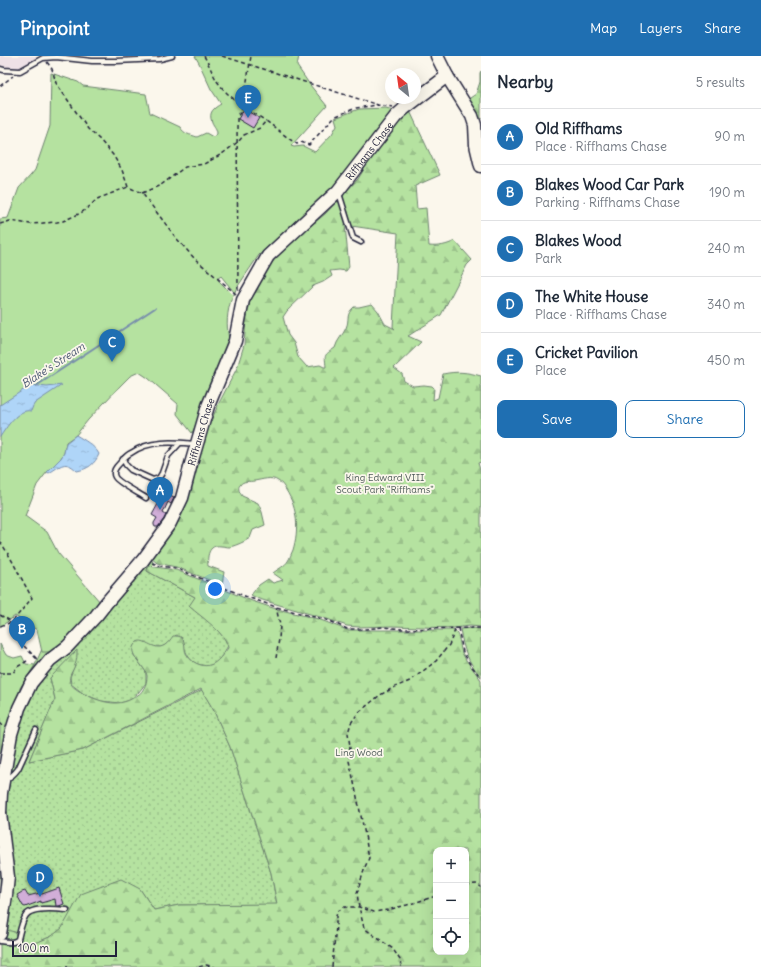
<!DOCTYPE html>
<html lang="en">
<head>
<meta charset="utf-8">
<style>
	:root { --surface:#fff; --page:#f6f6f7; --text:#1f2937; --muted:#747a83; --line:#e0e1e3; --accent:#1f6fb2 }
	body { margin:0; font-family:Delius,sans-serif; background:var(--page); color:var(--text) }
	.controls { position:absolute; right:12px; bottom:12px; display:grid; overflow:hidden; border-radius:8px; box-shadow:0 4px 16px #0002 }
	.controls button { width:36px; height:36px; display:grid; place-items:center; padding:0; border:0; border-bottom:1px solid var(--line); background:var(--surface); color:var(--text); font:20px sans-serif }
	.compass { position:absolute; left:385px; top:12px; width:36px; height:36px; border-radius:50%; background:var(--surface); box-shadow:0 4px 16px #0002; rotate:331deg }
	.scale { position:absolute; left:12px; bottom:10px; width:105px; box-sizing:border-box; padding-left:4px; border:2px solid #22223b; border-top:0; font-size:11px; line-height:14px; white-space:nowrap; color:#22223b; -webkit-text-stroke:3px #fbf7ec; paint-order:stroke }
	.you { position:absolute; left:215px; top:533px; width:14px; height:14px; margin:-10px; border:3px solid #fff; border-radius:50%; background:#1a73e8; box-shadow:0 0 0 6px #1a73e833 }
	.badge { display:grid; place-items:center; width:26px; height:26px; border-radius:50%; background:var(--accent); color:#fff; font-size:13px; font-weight:700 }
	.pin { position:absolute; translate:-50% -33px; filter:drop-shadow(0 1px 2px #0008) }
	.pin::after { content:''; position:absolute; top:21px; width:14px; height:12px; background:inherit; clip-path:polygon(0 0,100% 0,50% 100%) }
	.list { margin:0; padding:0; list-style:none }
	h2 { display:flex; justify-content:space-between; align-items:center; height:52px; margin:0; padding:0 16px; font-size:17px }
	h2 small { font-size:13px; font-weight:400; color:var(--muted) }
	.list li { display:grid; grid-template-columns:26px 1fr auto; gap:12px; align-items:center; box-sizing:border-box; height:56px; padding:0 16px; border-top:1px solid var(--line) }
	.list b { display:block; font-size:15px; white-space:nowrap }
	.list p { margin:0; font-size:13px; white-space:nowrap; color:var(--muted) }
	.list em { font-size:13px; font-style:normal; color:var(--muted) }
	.actions { display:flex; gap:8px; padding:12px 16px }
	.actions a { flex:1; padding:9px 0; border:1px solid var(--accent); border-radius:8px; text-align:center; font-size:14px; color:var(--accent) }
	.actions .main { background:var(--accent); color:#fff }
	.icon { flex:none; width:22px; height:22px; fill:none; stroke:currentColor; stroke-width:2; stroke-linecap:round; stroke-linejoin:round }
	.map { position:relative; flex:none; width:481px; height:911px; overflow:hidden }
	header { display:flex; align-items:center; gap:24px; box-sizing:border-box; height:56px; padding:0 20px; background:var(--accent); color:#fff }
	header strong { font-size:19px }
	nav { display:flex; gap:22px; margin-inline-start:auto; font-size:14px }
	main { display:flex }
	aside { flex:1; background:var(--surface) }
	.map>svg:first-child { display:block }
</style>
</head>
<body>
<header>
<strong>Pinpoint</strong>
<nav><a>Map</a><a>Layers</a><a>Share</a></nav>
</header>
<main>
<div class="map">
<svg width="481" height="911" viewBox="0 0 481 911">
	<defs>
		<pattern id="grass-dots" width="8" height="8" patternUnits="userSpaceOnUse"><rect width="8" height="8" fill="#b5e2a0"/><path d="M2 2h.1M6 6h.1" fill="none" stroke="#9bc28b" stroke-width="1.8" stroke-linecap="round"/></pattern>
		<pattern id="forest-firs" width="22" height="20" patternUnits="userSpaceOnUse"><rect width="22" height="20" fill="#b5e2a0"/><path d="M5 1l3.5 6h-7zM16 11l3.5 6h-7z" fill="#9bc28b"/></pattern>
		<pattern id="water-ripples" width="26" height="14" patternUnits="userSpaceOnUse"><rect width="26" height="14" fill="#afd5f8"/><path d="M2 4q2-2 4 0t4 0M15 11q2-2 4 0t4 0" fill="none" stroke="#96b7d6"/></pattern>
	</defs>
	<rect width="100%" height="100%" fill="#fbf7ec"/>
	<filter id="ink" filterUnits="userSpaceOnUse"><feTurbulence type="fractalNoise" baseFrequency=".025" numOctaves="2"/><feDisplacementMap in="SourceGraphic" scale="8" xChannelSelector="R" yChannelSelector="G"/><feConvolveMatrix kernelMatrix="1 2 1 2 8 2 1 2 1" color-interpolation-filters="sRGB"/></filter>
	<g filter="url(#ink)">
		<path fill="#eee1e6" d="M0,0h36l2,7 -23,7 -15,2z"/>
		<path fill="url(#grass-dots)" stroke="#6c826e" d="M150,501l4,7 -7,7 48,26 24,35 6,7 3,7c-4,6 -8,14 -14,18 -5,2 -8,2 -13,1 -14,-3 -16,-15 -19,-27l-6,-3c-12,12 -13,15 -30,9l-13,10 13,18v11l-8,10 -8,7 -10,3 -19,-2 -17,-7 -13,-10 -1,-7 5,-12 -25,13 5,21 -26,62 54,-11 119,-60 11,19 17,38 41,126 6,32h-98l-25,5 -14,-21 -78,41 -10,6 -14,6 -19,4 -4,-14 -15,13v-179l20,-76 15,-25 7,-16 14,1z"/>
		<path fill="url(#forest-firs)" stroke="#6c826e" fill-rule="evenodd" d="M481,15v48l-3,3 -11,-22 9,-6 4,-12v-9z
			M409,53l31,66 -25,11 2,23 9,-1 3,38c10,1 18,-1 26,-5l17,19 -5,5 -26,50 -33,21 13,6 -27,26 8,6 2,7 9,5 11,-1 8,1 2,2 -1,12 5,-2 5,-24c14,-3 24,-2 38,2v86l-3,1 3,10v154l-11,-1 -17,2 -61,-2 -33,1 -12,-1 -20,-7 -68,-20 -8,-4 8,-10 9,-6 5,4 10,-3 -10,-7c5,-4 12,-7 15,-12 2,-3 3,-7 5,-11 6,-20 5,-41 -7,-60 -2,-3 -4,-7 -8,-9 -7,-5 -16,-1 -24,0 -4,1 -11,-1 -14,4 -3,3 0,8 2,11l16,7 4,9 3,13 -12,5 -3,8c-6,4 -13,7 -20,9 -4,0 -6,-1 -9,-1 -13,-2 -14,11 -13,20l16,6 -2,13 -46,-18 -19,-4 -7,-6 36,-60 7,-14 1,-17 11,-33 6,-12 8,-18 18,-35 7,-23 2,-25 5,-24 13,-24 18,-21 15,-14 28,-23 33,-35 24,-39zM345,169l53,8 -5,94 2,2 -10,-5 -7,-13 -6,-7 -13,3h-5c-9,8 -4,12 -8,21 -3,7 -9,12 -11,20 -12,8 -10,6 -9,19h-2l-4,-2 -13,2 -9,-10 -4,-14 -6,-8 -5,-18 4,-6 26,-25 10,-4 9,-6 -2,-5 9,-1 7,1 3,-4z
			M148,510l28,4 76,31 21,7 45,11 29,11h106c8,5 6,15 9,23 5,10 13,18 19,27v287h-481v-24l6,-13 9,2 4,14 19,-4 14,-6 10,-8 19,-34 40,-15 19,10 14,21 25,-5 98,-1 -6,-31 -41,-126 -17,-38 -12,-20 -118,61 -54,11 26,-62 -5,-21 27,-28c0,5 0,10 -2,15 -2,6 -7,11 -5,17 1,5 10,9 14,12 15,7 33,14 49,4 5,-3 9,-5 11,-10 2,-3 3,-8 3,-12 -1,-10 -21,-22 -12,-32 8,-10 18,9 30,1 3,-2 6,-6 8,-9 4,0 7,0 9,2 4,5 2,11 4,15 2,5 7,9 12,11 15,6 22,-6 30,-16 -1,-14 -28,-32 -38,-41l-1,-1 6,-9 -48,-26zM436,794h30v102h-30z
			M472,572l9,1v48c-14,-17 -17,-26 -21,-48z"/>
		<path fill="#b5e2a0" stroke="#6c826e" d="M195,0h104l-2,10 13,19 17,21 -36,40 3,1 9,-1 12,6 17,-18 5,-9 -2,-7 24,-9 27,-1 7,2 1,2 -59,73 -12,10 -64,60 -23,34 -2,6v-3l-13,-16 -4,3 16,16c-5,12 -7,25 -5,38 1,6 2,12 1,19l-37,81 -15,-19 1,-10 -30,-26 -9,-6 -9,4 -10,10 -32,34 -12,15 -10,7 -2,11 -3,5 -14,14 -10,13 -12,31 22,16 11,21 42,49 -27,33 -19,17h-12l-5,-22 -22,-14 -15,11v-408l8,-1 11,-30 12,-13 4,-5 15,-44 1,-53 27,9 5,4 63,8 4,19 30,14c5,8 9,7 17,10l9,-4 7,4 4,-3c0,-6 -3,-7 -5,-12 -4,-10 2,-14 9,-18l-10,-15 -12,-26z
			M0,588l6,11 8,3 8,-2 4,8 9,1 -15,23v6l-20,72z"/>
		<path fill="url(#water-ripples)" stroke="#778dac" d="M31,329l16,2 15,-2 -27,18 -2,3 -2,5c-13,-3 -25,17 -31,26v-32z
			M76,379c8,5 18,10 23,19 -4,10 -11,15 -22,17 -12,-12 -16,-5 -28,2l-2,-1 14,-14 3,-5 2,-10z"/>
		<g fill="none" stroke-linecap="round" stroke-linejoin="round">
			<path stroke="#778dac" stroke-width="2" d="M36,330l119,-78"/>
		</g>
		<path fill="#d1aed8" stroke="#22223b" d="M244,53l15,9 -6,10 -15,-9z
			M164,437l10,5 -3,6 -3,-2 -5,11 3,2 -2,4 -6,8h-3l-1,-2v-2l3,-5 -5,-3z
			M59,832l5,16 -5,2h-3l-1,-7 -14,4v-2l-16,6 -2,-1 -6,-11 5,-3 3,-1 3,5 12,-3 2,1z"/>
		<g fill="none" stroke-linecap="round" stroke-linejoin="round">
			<g stroke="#22223b" stroke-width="7">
				<path id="lane" d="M0,13l4,1 16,1 23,-13 13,-1 36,4h24l44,-2 12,-3
					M339,137l14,45 8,4
					M123,403l3,6 5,5 22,10 6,-2 3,-5 6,-17 12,-13
					M146,442c-6,-4 -29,-16 -31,-21 -3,-5 1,-10 4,-13 4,-4 7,-9 12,-11 18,-13 43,-11 63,-9
					M6,723c6,-2 9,-6 12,-10l18,-39
					M0,885c6,1 14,3 18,-2 2,-7 3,-15 7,-22 5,-11 32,-8 42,-7"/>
			</g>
			<g stroke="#22223b" stroke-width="15">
				<g id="secondary">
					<path d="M437,0l10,20 25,40 3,9 1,20 5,21"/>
					<path id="s1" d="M0,757l1,-20 10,-59 8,-26 12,-25 19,-23 17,-13 29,-31 11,-14 36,-42 27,-37 12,-25 9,-34 17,-58 27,-65 8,-41 25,-44 70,-65 58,-75 9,-8 42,-32"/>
					<path d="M0,757l8,64 -2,18 -6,39"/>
				</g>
			</g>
			<path stroke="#22223b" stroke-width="1.5" stroke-dasharray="4 3" stroke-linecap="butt" d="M204,0c5,8 8,17 13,25 12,18 31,28 49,40
				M222,0l156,49 15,2
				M47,6l5,7 4,14 25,36 7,10 12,11 13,15 9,15 6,17 14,6 35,46 18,20 41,35
				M0,30l13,-10
				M142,137l19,-8 24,-18 19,-3 18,-10 17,-13 5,-6 16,-7 6,-7c10,7 21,17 31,23l4,-2 8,3 25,-28 22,-9 22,-3
				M0,168l10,-3 20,3 27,-2 6,-1 18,-8 9,-7 7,-7 31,-12
				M238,234l-1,-172 6,-12 8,-50
				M0,485l10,16 22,41 -20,24 -12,4
				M152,507l9,3 14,2 72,29 29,10 54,14 17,8h19l17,-2 20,2 78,-1
				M0,559l14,8 4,17 20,20
				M458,572l5,24 7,12 11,14
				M276,602l3,-19 1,-14 -4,-18
				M0,617h13l4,-6 10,-6
				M0,667l4,4
				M466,829l11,-1 4,3
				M59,911h9
				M199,911l7,-2 9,2
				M332,911l4,-41v-10l2,-5 7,-4h14l15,5 13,-2 20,-5 29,-9
				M401,911l-1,-7 -7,-11 -17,-12 -12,-9 -5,-21 -2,-14 8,-26 4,-9 -4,-23 -4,-19 -9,-43 -3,-12 1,-15 -2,-13 3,-10 7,-10 22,-18 15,-8 15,-6 26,-20 13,-16 7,-17"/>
			<use href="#lane" stroke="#fbf7ec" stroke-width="4"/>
			<use href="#secondary" stroke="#fbf7ec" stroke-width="12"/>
		</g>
	</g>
	<g text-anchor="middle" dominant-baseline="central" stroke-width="3.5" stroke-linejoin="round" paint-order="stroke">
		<g font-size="10" fill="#22223b" stroke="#fbf7ec">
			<text stroke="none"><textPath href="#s1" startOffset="780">Riffhams Chase</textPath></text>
			<text stroke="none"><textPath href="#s1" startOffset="444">Riffhams Chase</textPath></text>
		</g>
		<g font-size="10" fill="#4e5c59" stroke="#fbf7ec">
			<text x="385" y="421">King Edward VIII<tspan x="385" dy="12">Scout Park "Riffhams"</tspan></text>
			<text x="359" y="696">Ling Wood</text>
		</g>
		<g font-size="11" font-style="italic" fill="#4c5874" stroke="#fbf7ec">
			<text transform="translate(53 309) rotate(-33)">Blake's Stream</text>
		</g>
	</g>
</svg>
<div class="controls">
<button>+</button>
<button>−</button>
<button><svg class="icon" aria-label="locate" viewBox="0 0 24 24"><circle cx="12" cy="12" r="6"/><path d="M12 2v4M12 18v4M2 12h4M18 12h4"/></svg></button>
</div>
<svg class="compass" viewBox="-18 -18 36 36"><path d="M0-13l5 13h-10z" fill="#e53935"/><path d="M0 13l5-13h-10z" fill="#747a83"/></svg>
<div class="scale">100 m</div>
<div class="you"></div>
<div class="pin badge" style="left:160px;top:454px">A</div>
<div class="pin badge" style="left:22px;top:593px">B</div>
<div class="pin badge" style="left:112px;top:306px">C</div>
<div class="pin badge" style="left:40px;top:841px">D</div>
<div class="pin badge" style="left:248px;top:62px">E</div>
</div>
<aside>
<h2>Nearby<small>5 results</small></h2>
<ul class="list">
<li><span class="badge">A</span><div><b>Old Riffhams</b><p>Place · Riffhams Chase</p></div><em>90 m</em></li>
<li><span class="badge">B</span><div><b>Blakes Wood Car Park</b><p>Parking · Riffhams Chase</p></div><em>190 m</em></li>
<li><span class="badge">C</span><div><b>Blakes Wood</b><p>Park</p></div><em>240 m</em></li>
<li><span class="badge">D</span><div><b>The White House</b><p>Place · Riffhams Chase</p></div><em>340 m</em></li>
<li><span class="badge">E</span><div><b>Cricket Pavilion</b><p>Place</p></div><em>450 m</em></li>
</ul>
<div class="actions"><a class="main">Save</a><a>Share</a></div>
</aside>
</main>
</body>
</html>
